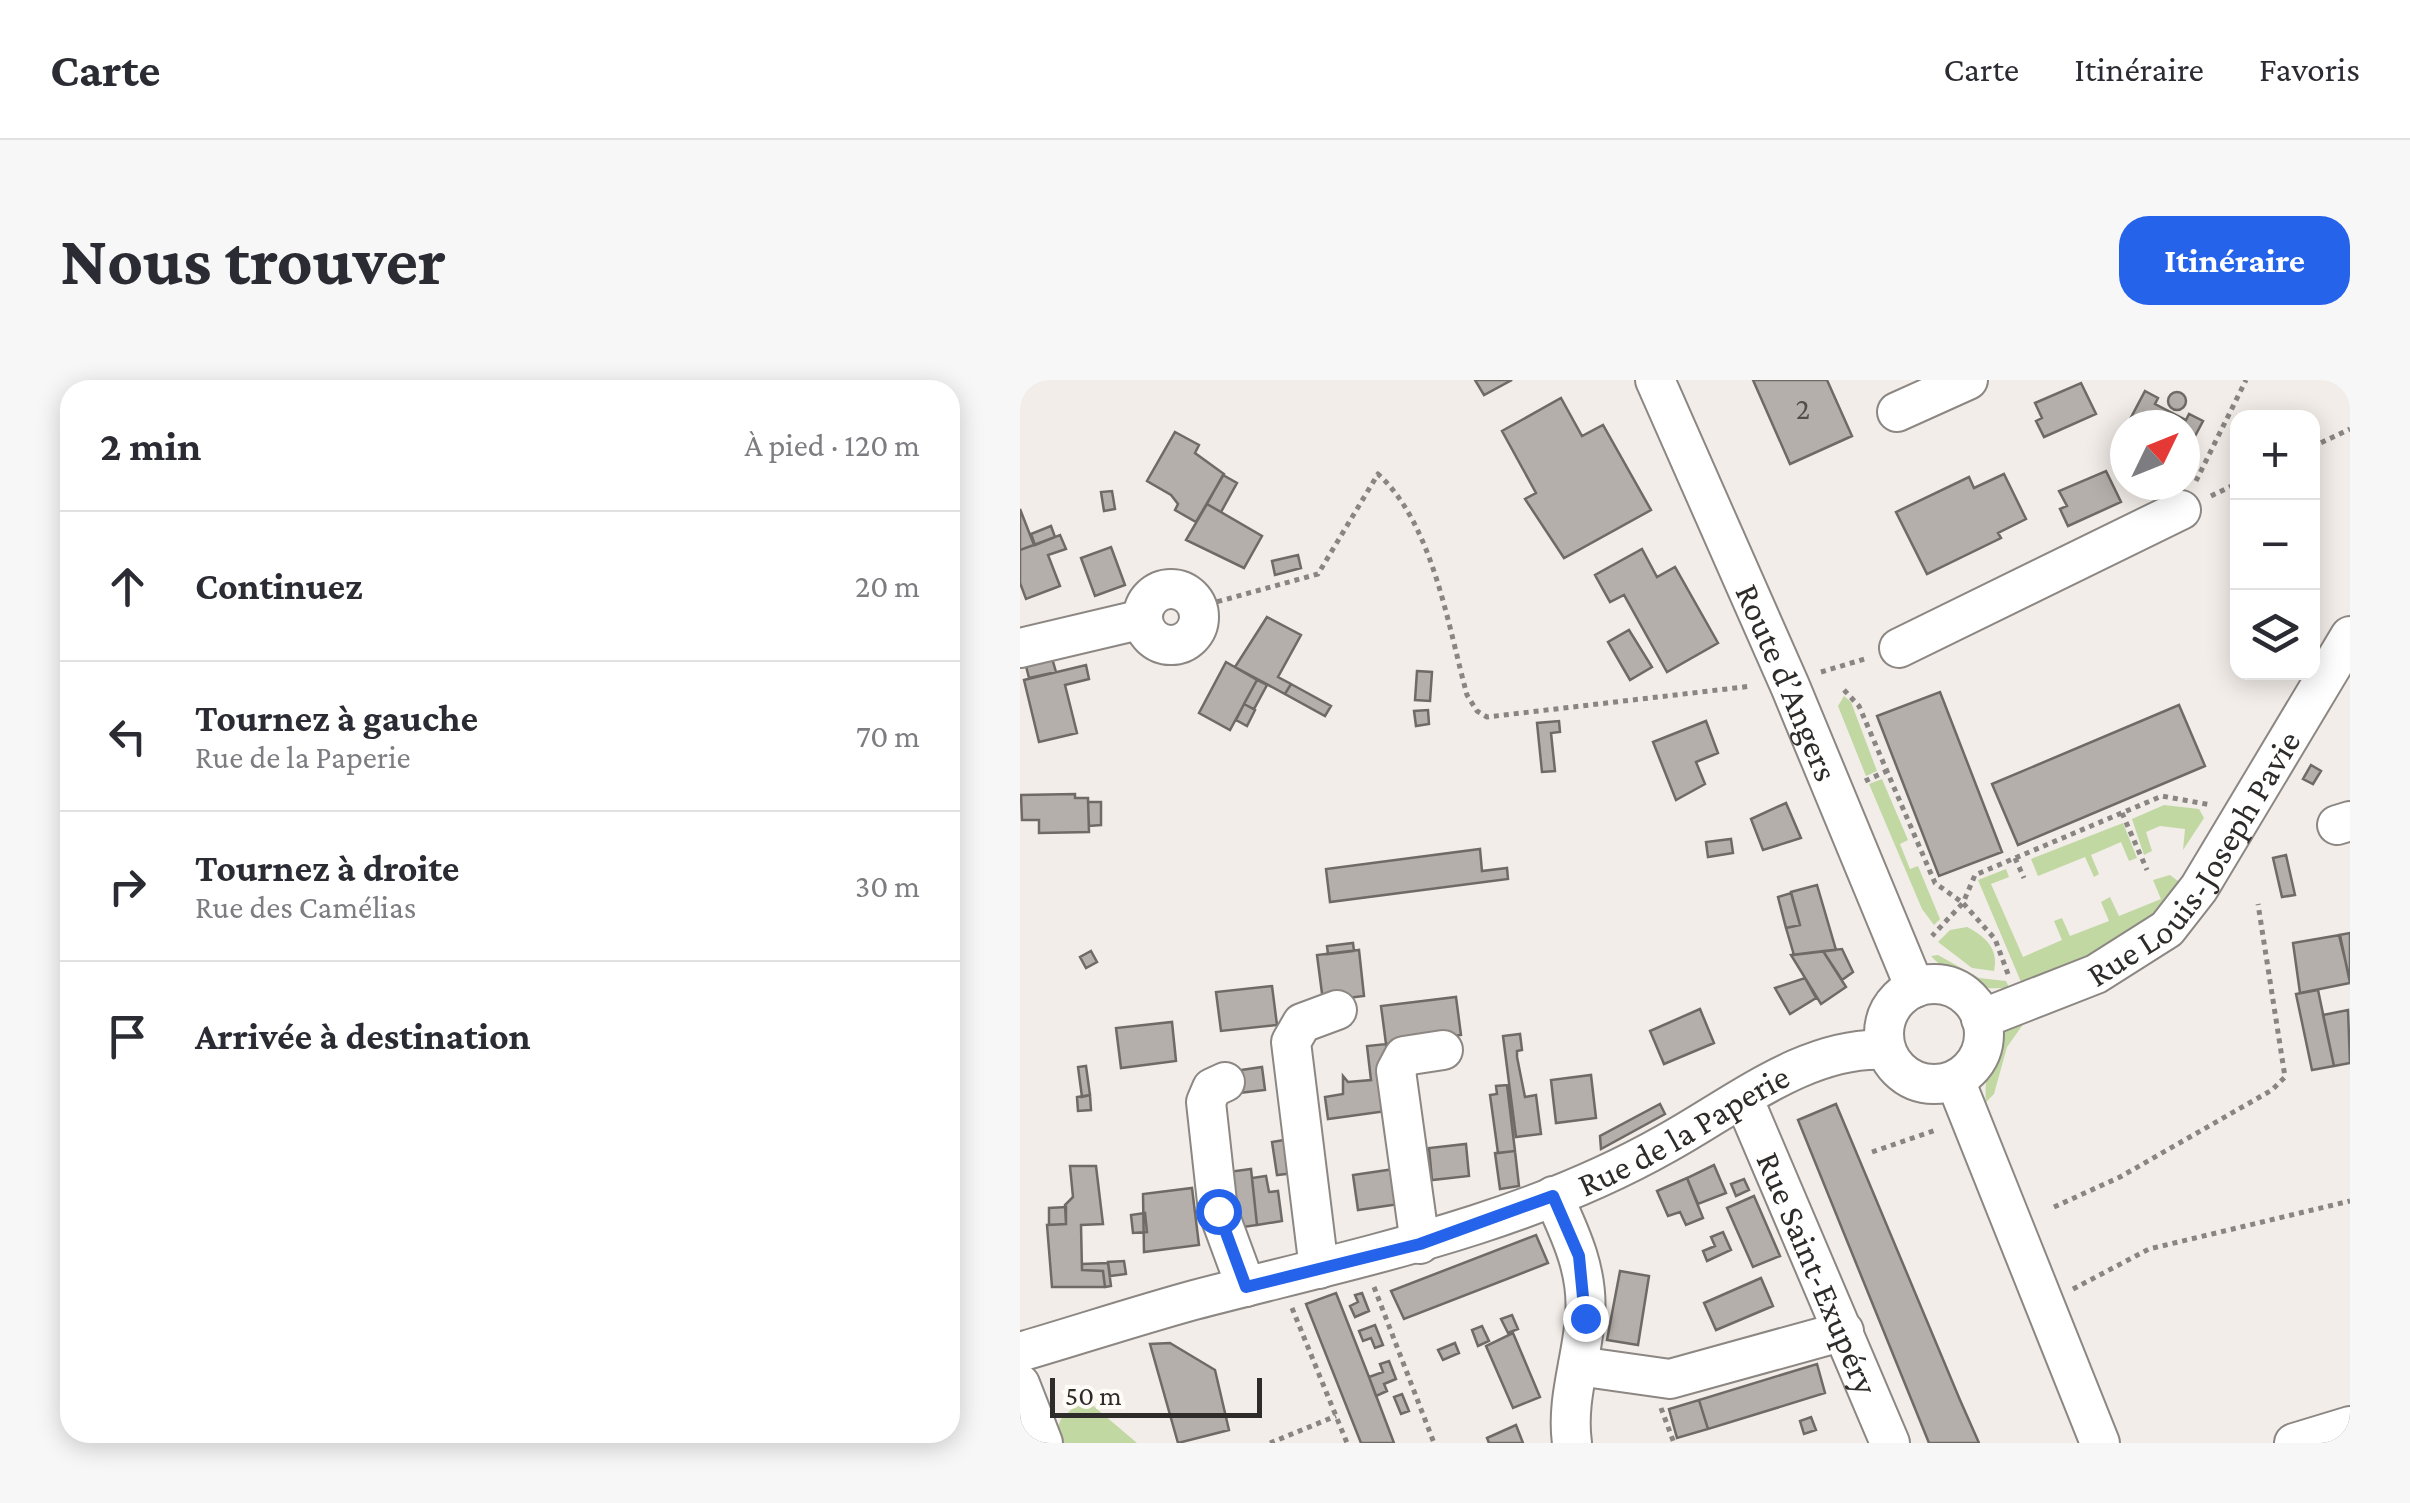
<!DOCTYPE html>
<html lang="fr">
<head>
<meta charset="utf-8">
<style>
	:root { --surface:#fff; --page:#f7f7f7; --text:#2b2b33; --muted:#7c7c81; --line:#e1e1e2; --accent:#2563eb }
	body { margin:0; font-family:"Crimson Pro",serif; background:var(--page); color:var(--text) }
	.controls { position:absolute; right:30px; top:30px; display:grid; overflow:hidden; border-radius:20px; box-shadow:0 5px 25px #0003 }
	.controls button { width:90px; height:90px; display:grid; place-items:center; padding:0; border:0; border-bottom:2px solid var(--line); background:var(--surface); color:var(--text); font:50px sans-serif }
	.compass { position:absolute; left:1090px; top:30px; width:90px; height:90px; border-radius:50%; background:var(--surface); box-shadow:0 5px 25px #0003; rotate:47deg }
	.scale { position:absolute; left:30px; bottom:25px; width:212px; box-sizing:border-box; padding-left:10px; border:5px solid #2e2c2a; border-top:0; font-size:28px; line-height:35px; white-space:nowrap; color:#2e2c2a; -webkit-text-stroke:8px #fffbf6; paint-order:stroke }
	.stop { position:absolute; width:30px; height:30px; margin:-22px; border:8px solid #2563eb; border-radius:50%; background:#fff }
	.stop.end { background:#2563eb; border-color:#fff; box-shadow:0 2px 10px #0008 }
	.list { margin:0; padding:0; list-style:none }
	h2 { display:flex; justify-content:space-between; align-items:center; height:130px; margin:0; padding:0 40px; font-size:42px }
	h2 small { font-size:32px; font-weight:400; color:var(--muted) }
	.list li { display:grid; grid-template-columns:65px 1fr auto; gap:30px; align-items:center; box-sizing:border-box; height:150px; padding:0 40px; border-top:2px solid var(--line) }
	.list b { display:block; font-size:38px; white-space:nowrap }
	.list p { margin:0; font-size:32px; white-space:nowrap; color:var(--muted) }
	.list em { font-size:32px; font-style:normal; color:var(--muted) }
	.icon { flex:none; width:55px; height:55px; fill:none; stroke:currentColor; stroke-width:2; stroke-linecap:round; stroke-linejoin:round }
	.map { position:relative; flex:none; width:1330px; height:1063px; overflow:hidden; border-radius:30px }
	header { display:flex; align-items:center; gap:60px; box-sizing:border-box; height:140px; padding:0 50px; background:var(--surface); border-bottom:2px solid var(--line) }
	header strong { font-size:48px }
	nav { display:flex; gap:55px; margin-inline-start:auto; font-size:35px }
	.intro { display:flex; align-items:center; justify-content:space-between; box-sizing:border-box; height:240px; padding:0 60px }
	h1 { margin:0; font-size:70px }
	.button { padding:25px 45px; border-radius:30px; background:var(--accent); color:#fff; font-size:35px; font-weight:700 }
	main { display:flex; gap:60px; padding:0 60px }
	aside { flex:1; background:var(--surface); border-radius:30px; box-shadow:0 5px 25px #0003 }
	.map>svg:first-child { display:block }
</style>
</head>
<body>
<header>
<strong>Carte</strong>
<nav><a>Carte</a><a>Itinéraire</a><a>Favoris</a></nav>
</header>
<div class="intro"><h1>Nous trouver</h1><a class="button">Itinéraire</a></div>
<main>
<aside>
<h2>2 min<small>À pied · 120 m</small></h2>
<ul class="list">
<li><svg class="icon" aria-label="ahead" viewBox="0 0 24 24"><path d="M12 20V5M6 11l6-6 6 6"/></svg><div><b>Continuez</b></div><em>20 m</em></li>
<li><svg class="icon" aria-label="left" viewBox="0 0 24 24"><path d="M17 20v-9H6M10 6l-5 5 5 5"/></svg><div><b>Tournez à gauche</b><p>Rue de la Paperie</p></div><em>70 m</em></li>
<li><svg class="icon" aria-label="right" viewBox="0 0 24 24"><path d="M7 20v-9h11M14 6l5 5-5 5"/></svg><div><b>Tournez à droite</b><p>Rue des Camélias</p></div><em>30 m</em></li>
<li><svg class="icon" aria-label="arrive" viewBox="0 0 24 24"><path d="M6 21V4h12l-3 4 3 4H6"/></svg><div><b>Arrivée à destination</b></div></li>
</ul>
</aside>
<div class="map">
<svg width="1330" height="1063" viewBox="0 0 1330 1063">
	<rect width="100%" height="100%" fill="#f2ede8"/>
	<path fill="#c1d8a3" d="M824,316l7,6 26,69 -11,5 -28,-70z
		M862,399l26,61 -8,4 10,25 8,-3 22,53 -6,6 -12,-16 -53,-125z
		M1144,425l35,4 5,9 -21,32 2,-21 -25,-3 -14,6 6,19 -8,4 -12,-36z
		M1103,443l14,35 -8,3 -8,-19 -30,13 8,19 -5,3 -9,-20 -47,19 -7,-17z
		M986,489l3,8 -18,7 32,73 39,-17 -8,-19 8,-3 8,18 39,-15 -8,-19 9,-5 9,19 42,-17 -8,-19 17,-5 12,9c-37,53 -102,76 -161,98l-43,-102z
		M947,547c19,10 32,22 27,44l-22,-3 -34,-26 12,-12z
		M918,575l41,23 27,3 3,6c-30,6 -57,-9 -78,-31z
		M1000,635l4,8 -17,24 -13,47 -8,8c-3,-33 10,-65 34,-87z
		M64,1018l53,45h-86l10,-24z"/>
	<path fill="#b4afaa" stroke="#6f6a65" stroke-width="2.5" d="M455,0h37l-28,15z
		M733,0h74l25,56 -62,28z
		M1061,3l15,31 -52,23 -8,-16 6,-3 -7,-15z
		M1125,11l13,7 -3,6 31,16 3,-6 14,7 -18,34v-30h-58z
		M1148 21a9 9 0 1 1 18 0a9 9 0 1 1-18 0Z
		M541,18l21,38 21,-11 48,85 -87,48 -39,-59 11,-6 -34,-62z
		M155,52l24,13 -4,8 29,21 -28,48 -21,-12 3,-6 -7,-9 -24,-14z
		M1086,91l15,31 -53,24 -8,-17 7,-3 -8,-15z
		M984,94l22,45 -28,14 3,5 -74,36 -31,-62 73,-35 5,11z
		M203,95l14,8 -16,29 -14,-8z
		M92,111l3,18 -11,2 -3,-19z
		M187,124l55,32 -18,32 -58,-28z
		M0,129l14,36 -14,5z
		M31,146l4,11 -20,8 -4,-11z
		M40,155l6,14 -18,6 12,31 -34,13 -6,-16v-33z
		M91,167l14,38 -30,11 -14,-38z
		M622,169l15,28 18,-10 43,76 -51,29 -43,-77 -14,7 -15,-27z
		M278,175l3,13 -26,7 -3,-14z
		M247,237l34,18 -23,42 13,7 -6,10 -50,-27z
		M609,250l23,37 -22,13 -22,-38z
		M30,271l6,21 -27,6 -5,-20z
		M206,282l31,18 -27,50 -31,-17z
		M66,285l3,14 -24,6 12,48 -38,9 -15,-62z
		M397,291l15,1 -2,29 -15,-1z
		M237,300l10,5 -13,24 -10,-5z
		M271,304l40,22 -6,10 -40,-22z
		M920,312l62,160 -63,24 -62,-160z
		M224,324l11,6 -8,16 -11,-6z
		M1159,325l26,61 -187,79 -26,-61z
		M408,330l1,14 -13,2 -2,-15z
		M539,341l1,11 -9,1 4,38 -13,1 -5,-49z
		M686,341l12,32 -22,9 9,22 -29,16 -23,-58z
		M1291,385l10,6 -8,13 -10,-5z
		M55,414v4h13l1,34 -50,1v-13h-17l-1,-25z
		M68,422h13v23l-12,1z
		M766,423l15,35 -38,12 -12,-31z
		M711,459l2,14 -25,4 -2,-15z
		M460,469l2,22 25,-3 1,11 -178,23 -4,-33z
		M1266,475l9,40 -13,2 -9,-39z
		M797,505l19,65 -42,5 -8,-27 14,-3 -9,-33z
		M771,513l9,32 -14,3 -8,-31z
		M1330,553v47l-11,-45z
		M1320,555l10,48 -50,10 -7,-50z
		M333,563l1,8 -26,3 -1,-8z
		M822,569l11,23 -11,8 -19,-29z
		M339,570l5,46 -41,5 -6,-46z
		M71,571l6,11 -11,6 -6,-11z
		M803,571l23,36 -25,17 -30,-49z
		M785,598l11,20 -26,16 -15,-26z
		M252,606l5,39 -56,6 -5,-39z
		M1298,610l16,76 -22,4 -16,-76z
		M436,617l5,38 -75,9 -5,-38z
		M680,629l14,34 -50,21 -14,-33z
		M1328,630l2,53 -16,3 -11,-51z
		M152,642l4,39 -55,7 -5,-40z
		M500,654l2,16 -5,1v6l8,40 11,-2 5,39 -25,3 -13,-101z
		M366,664l8,66 -66,9 -3,-22 18,-3v-18l5,6 23,-2 -4,-34z
		M66,686l4,29 -8,2 -4,-30z
		M242,687l3,23 -35,4 -3,-22z
		M571,695l5,43 -40,5 -5,-43z
		M487,705l8,66 -17,2 -8,-58 7,-1 -1,-8z
		M70,715l1,15 -13,1 -1,-14z
		M640,724l5,10 -64,35 -1,-13z
		M816,724l124,296 19,43h-50l-131,-323z
		M270,759l5,34 -18,2 -5,-33z
		M446,764l3,32 -37,4 -3,-32z
		M495,771l4,35 -19,3 -5,-36z
		M694,785l12,28 -28,11 -11,-26z
		M50,786h26l7,58 -22,1 1,45 21,1 2,16h-53l-5,-62 19,-1 -1,-19 8,-8z
		M381,788l5,35 -48,7 -5,-35z
		M231,789l6,56 -28,4 -1,-57z
		M246,796l3,16 9,-1 4,30 -25,4 -5,-47z
		M667,798l16,40 -17,7 -6,-13 -12,4 -11,-25z
		M724,799l5,11 -13,6 -5,-12z
		M172,808l7,57 -55,7 -1,-58z
		M734,816l26,60 -27,11 -26,-59z
		M46,827v17l-17,1v-17z
		M125,833l2,19 -14,1 -2,-18z
		M703,852l8,18 -24,11 -4,-10 12,-5 -4,-9z
		M516,855l12,28 -144,56 -13,-28z
		M104,881l2,13 -16,2 -2,-14z
		M88,883l3,23 -6,1 -2,-16 -21,-1v-6z
		M600,891l29,5 -11,69 -31,-5z
		M741,898l12,28 -57,24 -12,-27z
		M316,913l33,84 25,66h-33l-55,-139z
		M342,913l7,18 -14,6 -5,-11 8,-4 -3,-7z
		M492,935l6,14 -10,4 -7,-14z
		M355,945l8,20 -8,3 -4,-10 -8,3 -4,-10z
		M462,946l7,15 -11,5 -6,-16z
		M493,953l27,64 -27,11 -27,-62z
		M150,963l45,27 14,60 -51,13 -28,-99z
		M435,963l4,10 -16,7 -5,-10z
		M369,981l7,18 -12,5 3,7 -11,5 -7,-19 14,-5 -3,-8z
		M797,984l8,29 -117,36 -9,-29z
		M382,1014l7,17 -8,3 -7,-17z
		M679,1020l9,29 -31,9 -8,-29z
		M791,1037l5,13 -12,4 -4,-13z
		M496,1045l7,18h-34l-2,-5z"/>
	<g fill="none" stroke-linecap="round" stroke-linejoin="round">
		<g stroke="#8c8783" stroke-width="42">
			<g id="minor">
				<path id="s1" d="M635,0l135,306 125,302"/>
				<path d="M877,32l71,-32"/>
				<circle cx="151" cy="237" r="28"/>
				<path d="M0,268l123,-29"/>
				<path d="M879,268l282,-138"/>
				<path d="M1317,445l13,-4"/>
				<circle cx="914" cy="654" r="50"/>
				<path id="s2" d="M961,639l115,-45 71,-45 32,-41 151,-252"/>
				<path d="M935,700l145,363"/>
				<path d="M205,702l-13,6 -6,14 12,109 28,76"/>
				<path id="s3" d="M724,720l146,343"/>
				<path d="M533,816c18,39 36,77 32,121 -3,43 -19,83 -13,126"/>
				<path d="M400,864l-24,-173 8,-15 39,-6"/>
				<path d="M299,889l-28,-227 11,-19 35,-13"/>
				<path id="s4" d="M0,972c58,-17 116,-36 174,-52 161,-42 327,-74 473,-157 67,-37 141,-98 219,-93"/>
				<path d="M558,986l92,13 174,-48"/>
				<path d="M0,1004l23,59"/>
				<path d="M1274,1063l56,-17"/>
			</g>
		</g>
		<path stroke="#898582" stroke-width="5" stroke-dasharray="5 5" stroke-linecap="butt" d="M1292,67l38,-18
			M1176,101l50,-101
			M1191,116l27,-13
			M178,227l120,-33 60,-100c55,50 70,152 89,221l10,16 10,6 265,-31
			M801,292l47,-14
			M824,310l15,16 76,177 28,20 -31,33
			M845,401l22,-10
			M1102,433l25,57
			M995,478l9,20
			M988,594l-13,-35 -32,-36 12,-28 187,-79 49,9
			M852,772l64,-22
			M1034,827l66,-30 152,-87 13,-13 -27,-173
			M354,907l60,156
			M1053,909l76,-40 201,-48
			M272,928l55,135
			M641,1028l13,35
			M250,1063l66,-27"/>
		<use href="#minor" stroke="#fff" stroke-width="38"/>
	</g>
	<g fill="none" stroke-linecap="round" stroke-linejoin="round">
		<path stroke="#2563eb" stroke-width="12" d="M198,831l28,76 174,-43 133,-48 26,60 6,62"/>
	</g>
	<g text-anchor="middle" dominant-baseline="central" stroke-width="9" stroke-linejoin="round" paint-order="stroke">
		<g font-size="30" fill="#504d4a">
			<text x="783" y="28">2</text>
		</g>
		<g font-size="35" fill="#2e2c2a" stroke="#fffbf6">
			<text stroke="none"><textPath href="#s1" startOffset="330">Route d’Angers</textPath></text>
			<text stroke="none"><textPath href="#s2" startOffset="278">Rue Louis-Joseph Pavie</textPath></text>
			<text stroke="none"><textPath href="#s4" startOffset="702">Rue de la Paperie</textPath></text>
			<text stroke="none"><textPath href="#s3" startOffset="188">Rue Saint-Exupéry</textPath></text>
		</g>
	</g>
</svg>
<div class="controls">
<button>+</button>
<button>−</button>
<button><svg class="icon" aria-label="layers" viewBox="0 0 24 24"><path d="M12 4l9 5-9 5-9-5zM3 14l9 5 9-5"/></svg></button>
</div>
<svg class="compass" viewBox="-18 -18 36 36"><path d="M0-13l5 13h-10z" fill="#e53935"/><path d="M0 13l5-13h-10z" fill="#7c7c81"/></svg>
<div class="scale">50 m</div>
<div class="stop" style="left:198px;top:831px"></div>
<div class="stop end" style="left:565px;top:938px"></div>
</div>
</main>
</body>
</html>
